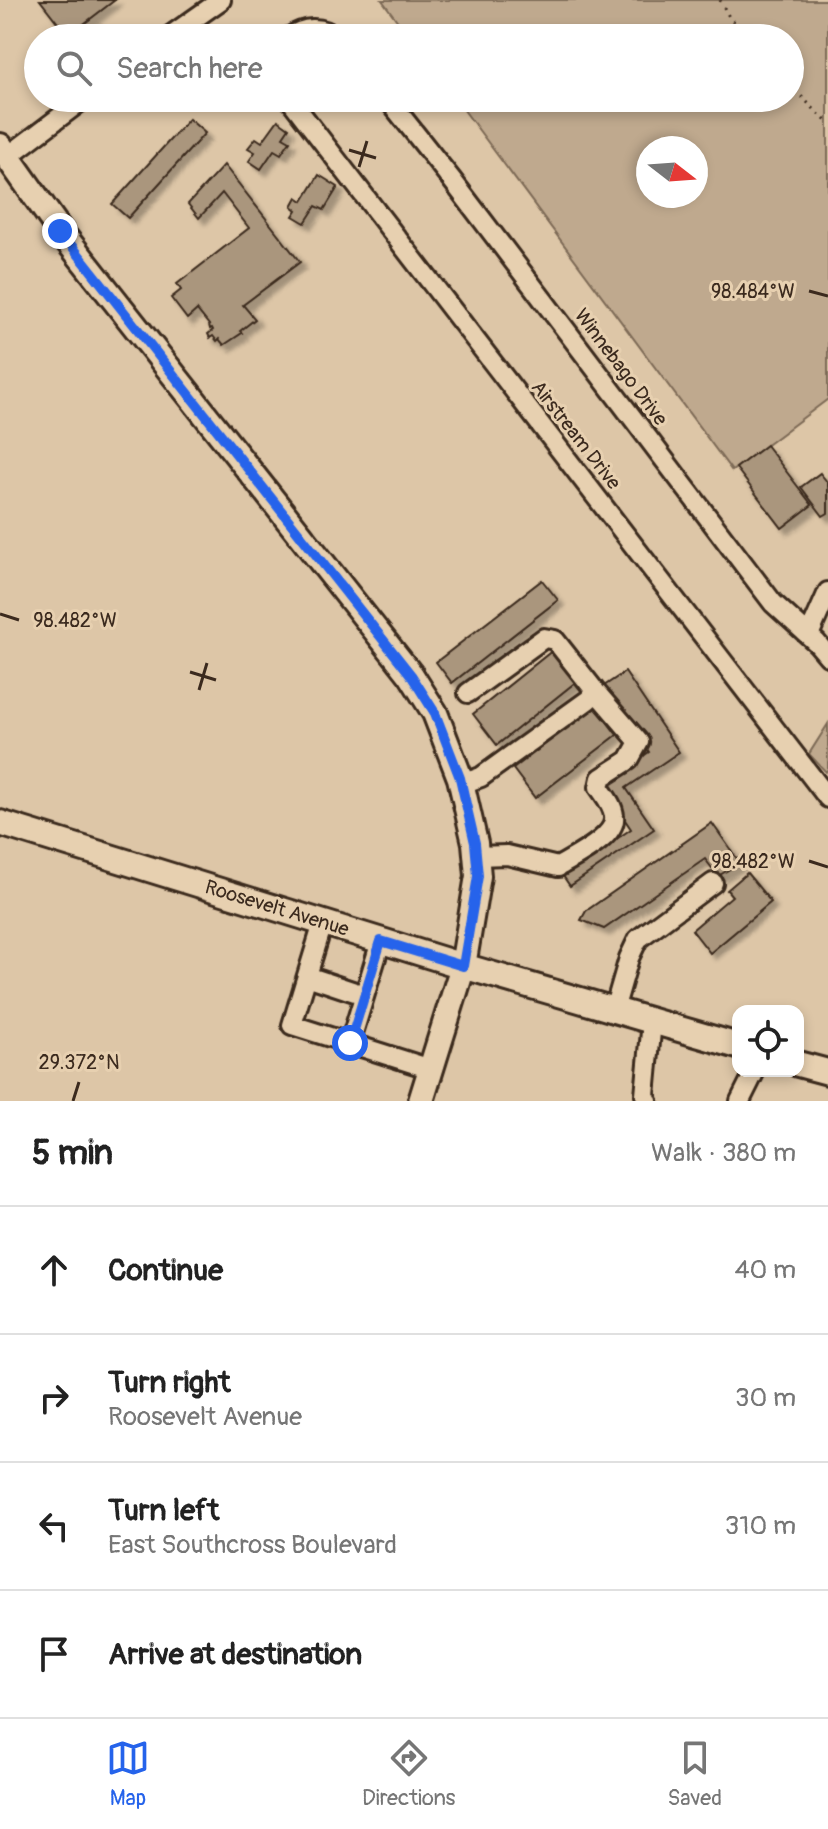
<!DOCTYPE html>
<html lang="en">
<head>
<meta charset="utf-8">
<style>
	:root { --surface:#fff; --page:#f2f2f2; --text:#222; --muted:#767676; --line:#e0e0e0; --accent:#2563eb }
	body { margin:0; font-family:Pangolin,sans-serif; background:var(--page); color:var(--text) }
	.controls { position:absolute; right:24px; bottom:24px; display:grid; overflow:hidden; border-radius:16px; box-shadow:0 4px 12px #0003 }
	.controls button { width:72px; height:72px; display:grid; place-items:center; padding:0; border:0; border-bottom:2px solid var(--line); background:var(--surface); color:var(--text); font:40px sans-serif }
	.compass { position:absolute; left:636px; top:136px; width:72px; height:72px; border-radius:50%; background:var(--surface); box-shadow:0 4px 12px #0003; rotate:107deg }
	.stop { position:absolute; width:24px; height:24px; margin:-18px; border:6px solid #2563eb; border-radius:50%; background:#fff }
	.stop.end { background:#2563eb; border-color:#fff; box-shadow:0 2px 8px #0008 }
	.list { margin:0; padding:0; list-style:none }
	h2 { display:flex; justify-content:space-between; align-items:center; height:104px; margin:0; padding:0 32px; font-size:34px }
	h2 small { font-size:26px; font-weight:400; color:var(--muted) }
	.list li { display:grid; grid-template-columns:52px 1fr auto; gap:24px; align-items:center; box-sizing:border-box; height:128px; padding:0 32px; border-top:2px solid var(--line) }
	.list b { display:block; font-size:30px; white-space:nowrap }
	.list p { margin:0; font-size:26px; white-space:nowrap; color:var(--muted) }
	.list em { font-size:26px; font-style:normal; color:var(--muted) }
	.icon { flex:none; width:44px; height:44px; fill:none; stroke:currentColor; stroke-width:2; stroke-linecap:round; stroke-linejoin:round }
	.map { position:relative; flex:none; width:828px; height:1101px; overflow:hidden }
	.search { position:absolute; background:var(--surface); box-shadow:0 4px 12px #0003; left:24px; right:24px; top:24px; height:88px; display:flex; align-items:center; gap:20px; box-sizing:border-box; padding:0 28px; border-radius:44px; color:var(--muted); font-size:30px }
	.sheet { height:616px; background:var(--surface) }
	nav { display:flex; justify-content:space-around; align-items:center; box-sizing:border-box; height:112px; border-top:2px solid var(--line); background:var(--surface); font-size:22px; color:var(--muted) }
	nav a { display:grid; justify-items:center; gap:4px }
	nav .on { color:var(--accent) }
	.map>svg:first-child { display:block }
</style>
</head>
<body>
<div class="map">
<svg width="828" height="1101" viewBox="0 0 828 1101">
	<defs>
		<filter id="shadow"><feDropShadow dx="6" dy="6" stdDeviation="2" flood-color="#0004"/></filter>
	</defs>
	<rect width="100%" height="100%" fill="#ddc6a7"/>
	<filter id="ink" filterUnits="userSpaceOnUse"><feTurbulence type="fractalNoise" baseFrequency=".0125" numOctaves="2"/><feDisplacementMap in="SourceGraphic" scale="16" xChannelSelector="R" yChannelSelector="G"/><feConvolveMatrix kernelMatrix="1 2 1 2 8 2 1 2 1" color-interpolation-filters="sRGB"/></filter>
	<g filter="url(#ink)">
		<path fill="#bfa98e" stroke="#7d6a56" stroke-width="2" fill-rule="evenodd" d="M382,0h446v399l-96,72 -277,-373h335v-60h-380zM648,148h48v48h-48z
			M828,724v45l-2,3 -17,-18z"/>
		<path fill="#aa967d" stroke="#3b2a1e" stroke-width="2" filter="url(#shadow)" d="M40,0h75l-47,36z
			M189,119l16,14 -77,85 -16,-14z
			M278,120l11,8 -6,9 7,4 -9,13 -7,-4 -13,19 -12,-8 6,-9 -7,-4 8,-10 6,4z
			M224,165l76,97 -57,43 12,14 -15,12 2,2 -18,12 -5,-6 -2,2 -4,-5 -3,2 -2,-4 5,-4 -1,-2 -2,1 -1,-4 -12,-15 -10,9 -16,-21 10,-8 -4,-6 72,-56 -27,-35 -23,25 -11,-14z
			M319,175l19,12 -14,23 -8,-4 -11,17 -12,-7 4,-6 -5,-4 5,-9 6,4z
			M766,445l46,60 -30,23 -46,-60z
			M820,473l8,10v30l-5,3 -22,-29z
			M542,580l16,20 -106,83 -16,-21z
			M553,650l24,31 -80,64 -24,-31z
			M625,672l54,80 -53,36 28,41 -84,57 -7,-10 68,-47 -29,-44 47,-33 -45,-66z
			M595,706l22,29 -82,63 -22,-29z
			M712,823l28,40 -22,13 -13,-17 -101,70 -23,-9 5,-9z
			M747,873l24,29 -61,51 -18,-23 40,-34 -5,-6z"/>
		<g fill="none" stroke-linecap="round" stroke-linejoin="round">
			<g stroke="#3b2a1e" stroke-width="24">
				<path id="minor" d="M167,38l54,-38
					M288,38c16,-11 33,-13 49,0
					M289,98l539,700
					M387,98l65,82 321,423 44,40 11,13
					M7,157l78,-59
					M809,635l19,-43
					M462,784l19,-7 107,-77 8,-8 -41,-52 -11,-2 -76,55
					M476,856l31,-1 51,12c16,-10 59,-30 56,-51 -1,-11 -9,-20 -15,-29l2,-9 28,-18 10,-18 -43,-50
					M323,923l-31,102 139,44
					M307,976l57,19
					M614,1010l15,-52 9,-19 75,-56
					M350,1043l31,-102
					M648,1101l-3,-6 7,-74
					M740,1101l15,-30"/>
			</g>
			<g stroke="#3b2a1e" stroke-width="30">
				<path id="major" d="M0,146l60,85 351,444 24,38 25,65 15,65 3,33 -15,90 -42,135
					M0,823l463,143 275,80
					M798,1064l30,8"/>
			</g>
			<path stroke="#3b2a1e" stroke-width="3" stroke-dasharray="2 6" stroke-linecap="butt" d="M720,0l9,17 19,21
				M790,85l38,38"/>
			<use href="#minor" stroke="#e7d0b0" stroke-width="18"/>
			<use href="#major" stroke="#e7d0b0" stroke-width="24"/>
		</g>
	</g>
	<g fill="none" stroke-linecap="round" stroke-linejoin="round" filter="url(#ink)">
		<path stroke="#2563eb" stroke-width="10" d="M60,231l351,444 24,38 25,65 15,65 3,33 -15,90 -82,-25 -31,102"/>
	</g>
	<path fill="none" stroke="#3b2a1e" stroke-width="3" d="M349,150l27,8M359,167l8,-26M809,291l19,5M0,614l19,6M190,672l26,8M199,690l8,-27M809,861l19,6M73,1101l6,-19"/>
	<g text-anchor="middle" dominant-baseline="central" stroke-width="6" stroke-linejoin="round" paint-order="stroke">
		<g font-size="20" fill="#3b2a1e" stroke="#e7d0b0">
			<text transform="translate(621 367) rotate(53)">Winnebago Drive</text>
			<text transform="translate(576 435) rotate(52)">Airstream Drive</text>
			<text transform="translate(277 908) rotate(17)">Roosevelt Avenue</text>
		</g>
	</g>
	<g font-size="20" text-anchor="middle" fill="#3b2a1e" stroke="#e7d0b0" stroke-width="6" stroke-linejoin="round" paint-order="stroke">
		<text x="753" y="298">98.484°W</text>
		<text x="75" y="627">98.482°W</text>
		<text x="753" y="868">98.482°W</text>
		<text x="79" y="1069">29.372°N</text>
	</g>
</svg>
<div class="controls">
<button><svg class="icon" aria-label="locate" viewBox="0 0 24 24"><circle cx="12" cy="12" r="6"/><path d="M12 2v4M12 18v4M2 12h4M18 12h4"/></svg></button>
</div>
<svg class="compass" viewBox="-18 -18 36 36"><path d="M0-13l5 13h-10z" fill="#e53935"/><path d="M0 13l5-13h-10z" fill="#767676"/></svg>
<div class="stop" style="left:350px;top:1043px"></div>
<div class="stop end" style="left:60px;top:231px"></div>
<div class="search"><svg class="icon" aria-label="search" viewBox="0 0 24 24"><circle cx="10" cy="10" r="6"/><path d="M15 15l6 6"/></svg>Search here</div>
</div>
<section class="sheet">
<h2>5 min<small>Walk · 380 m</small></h2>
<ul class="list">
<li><svg class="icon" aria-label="ahead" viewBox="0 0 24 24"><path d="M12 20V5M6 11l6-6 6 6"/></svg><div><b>Continue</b></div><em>40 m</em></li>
<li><svg class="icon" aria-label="right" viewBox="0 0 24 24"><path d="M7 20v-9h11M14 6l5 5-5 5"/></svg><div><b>Turn right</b><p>Roosevelt Avenue</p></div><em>30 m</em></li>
<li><svg class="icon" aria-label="left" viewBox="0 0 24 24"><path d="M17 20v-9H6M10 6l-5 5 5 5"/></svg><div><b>Turn left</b><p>East Southcross Boulevard</p></div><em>310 m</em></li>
<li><svg class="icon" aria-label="arrive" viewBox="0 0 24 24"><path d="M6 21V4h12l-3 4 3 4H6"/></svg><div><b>Arrive at destination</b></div></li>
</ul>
</section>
<nav>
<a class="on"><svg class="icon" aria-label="map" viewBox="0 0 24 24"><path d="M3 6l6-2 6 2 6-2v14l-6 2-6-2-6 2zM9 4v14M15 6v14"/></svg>Map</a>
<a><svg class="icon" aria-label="directions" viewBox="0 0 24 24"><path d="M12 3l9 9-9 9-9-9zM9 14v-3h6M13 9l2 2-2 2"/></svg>Directions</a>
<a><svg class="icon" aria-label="saved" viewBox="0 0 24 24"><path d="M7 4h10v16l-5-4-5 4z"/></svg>Saved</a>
</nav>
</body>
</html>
